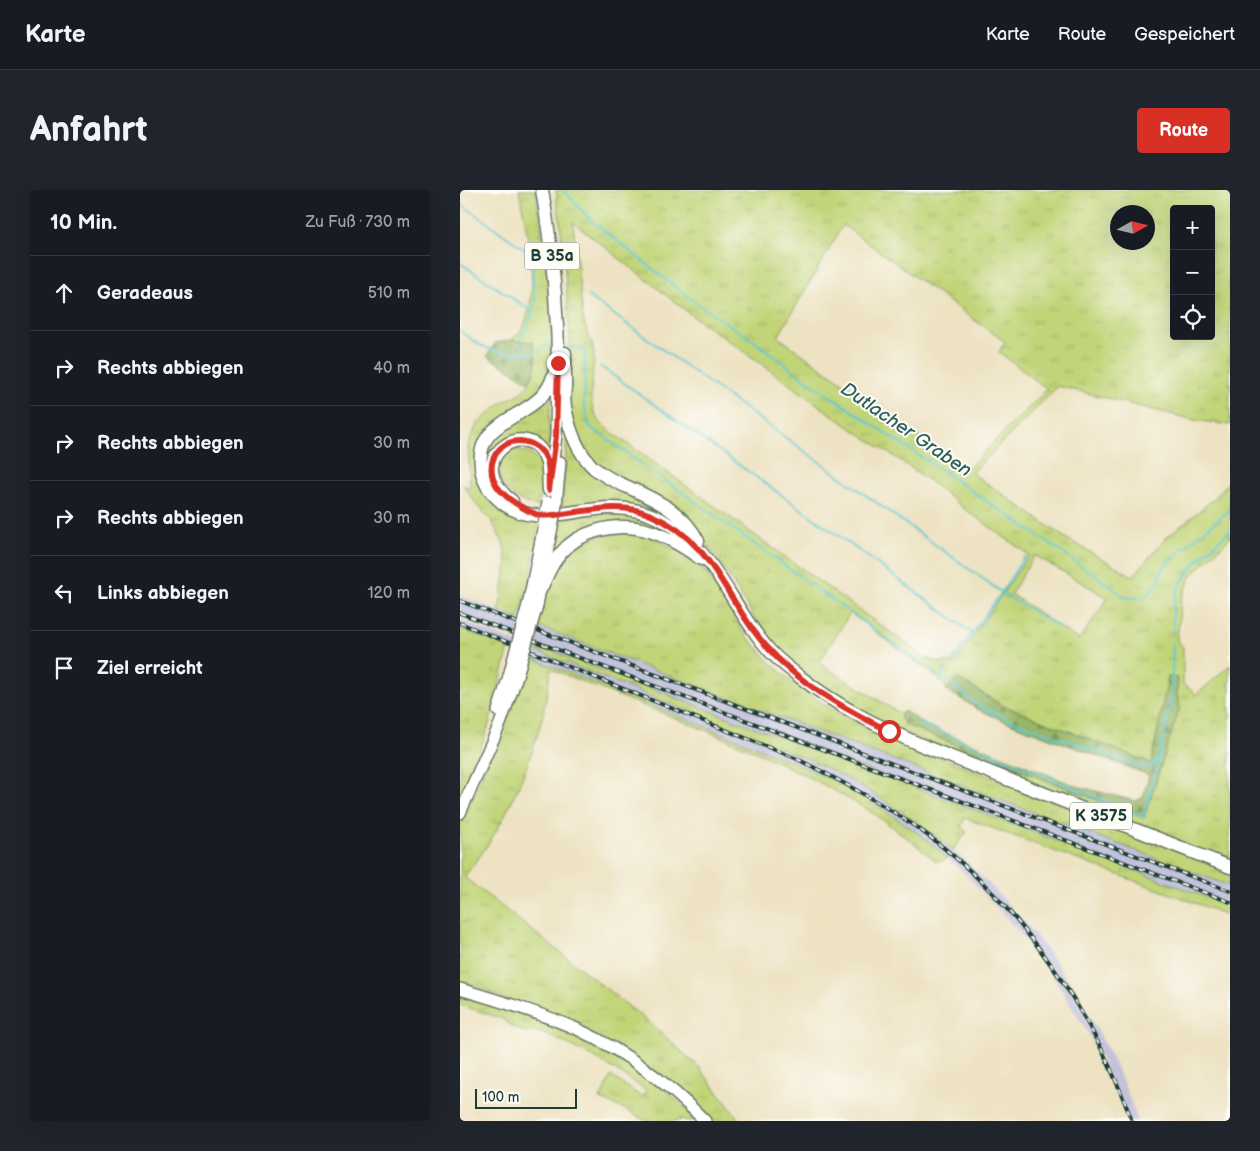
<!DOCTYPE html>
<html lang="de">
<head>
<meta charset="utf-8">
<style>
	:root { --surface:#171b24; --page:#20242c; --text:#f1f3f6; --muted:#9ea1a6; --line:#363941; --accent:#d93025 }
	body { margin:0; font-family:"Balsamiq Sans",sans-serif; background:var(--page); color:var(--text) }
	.controls { position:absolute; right:15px; top:15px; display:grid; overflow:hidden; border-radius:5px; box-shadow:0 5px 20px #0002 }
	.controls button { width:45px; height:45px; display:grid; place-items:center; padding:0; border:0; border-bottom:1px solid var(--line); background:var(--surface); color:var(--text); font:25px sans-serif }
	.compass { position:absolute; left:650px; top:15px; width:45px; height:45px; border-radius:50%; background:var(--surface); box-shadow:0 5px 20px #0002; rotate:82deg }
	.scale { position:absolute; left:15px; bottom:12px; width:102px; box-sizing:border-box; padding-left:5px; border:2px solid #1f3d34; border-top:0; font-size:14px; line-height:18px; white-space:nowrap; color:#1f3d34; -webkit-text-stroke:4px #fdfcf7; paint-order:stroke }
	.stop { position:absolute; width:15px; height:15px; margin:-11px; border:4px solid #d93025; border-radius:50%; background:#fff }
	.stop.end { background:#d93025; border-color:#fff; box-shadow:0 1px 5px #0008 }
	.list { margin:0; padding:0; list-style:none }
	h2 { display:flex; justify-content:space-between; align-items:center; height:65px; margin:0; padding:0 20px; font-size:21px }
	h2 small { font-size:16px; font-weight:400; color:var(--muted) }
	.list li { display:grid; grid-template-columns:32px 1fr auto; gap:15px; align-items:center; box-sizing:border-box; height:75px; padding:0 20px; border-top:1px solid var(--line) }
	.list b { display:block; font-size:19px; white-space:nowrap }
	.list em { font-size:16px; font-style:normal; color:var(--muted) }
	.icon { flex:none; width:28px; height:28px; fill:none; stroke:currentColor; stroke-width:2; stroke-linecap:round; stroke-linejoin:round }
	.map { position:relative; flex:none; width:770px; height:931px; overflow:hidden; border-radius:5px }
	header { display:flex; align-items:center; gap:30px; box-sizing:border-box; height:70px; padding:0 25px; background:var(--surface); border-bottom:1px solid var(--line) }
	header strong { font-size:24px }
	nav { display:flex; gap:28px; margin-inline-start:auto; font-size:18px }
	.intro { display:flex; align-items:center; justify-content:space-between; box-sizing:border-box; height:120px; padding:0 30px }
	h1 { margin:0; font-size:35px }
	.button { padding:12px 22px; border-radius:5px; background:var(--accent); color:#fff; font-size:18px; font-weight:700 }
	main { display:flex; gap:30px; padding:0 30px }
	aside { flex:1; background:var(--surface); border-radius:5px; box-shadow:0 5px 20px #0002 }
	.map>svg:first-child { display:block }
</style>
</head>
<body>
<header>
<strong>Karte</strong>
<nav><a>Karte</a><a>Route</a><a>Gespeichert</a></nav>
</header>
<div class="intro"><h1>Anfahrt</h1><a class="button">Route</a></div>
<main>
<aside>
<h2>10 Min.<small>Zu Fuß · 730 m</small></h2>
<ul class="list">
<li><svg class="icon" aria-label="ahead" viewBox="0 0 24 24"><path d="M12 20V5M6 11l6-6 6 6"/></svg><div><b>Geradeaus</b></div><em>510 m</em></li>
<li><svg class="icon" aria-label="right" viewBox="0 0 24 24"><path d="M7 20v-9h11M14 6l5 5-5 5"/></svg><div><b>Rechts abbiegen</b></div><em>40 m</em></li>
<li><svg class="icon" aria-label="right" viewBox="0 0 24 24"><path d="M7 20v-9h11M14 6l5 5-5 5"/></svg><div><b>Rechts abbiegen</b></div><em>30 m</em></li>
<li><svg class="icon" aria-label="right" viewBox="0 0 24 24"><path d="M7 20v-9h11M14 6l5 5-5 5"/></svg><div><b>Rechts abbiegen</b></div><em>30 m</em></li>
<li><svg class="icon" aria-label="left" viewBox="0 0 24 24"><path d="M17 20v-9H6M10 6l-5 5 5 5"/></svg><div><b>Links abbiegen</b></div><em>120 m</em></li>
<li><svg class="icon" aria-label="arrive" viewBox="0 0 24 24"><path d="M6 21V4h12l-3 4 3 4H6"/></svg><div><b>Ziel erreicht</b></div></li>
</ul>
</aside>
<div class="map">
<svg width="770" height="931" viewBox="0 0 770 931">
	<defs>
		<pattern id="grass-tufts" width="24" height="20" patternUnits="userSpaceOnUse" patternTransform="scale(1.25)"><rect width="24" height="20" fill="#c1d477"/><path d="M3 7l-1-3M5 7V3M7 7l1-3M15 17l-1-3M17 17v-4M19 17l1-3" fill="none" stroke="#a5b768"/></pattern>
		<pattern id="forest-firs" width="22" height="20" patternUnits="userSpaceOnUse" patternTransform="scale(1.25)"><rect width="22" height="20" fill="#98b668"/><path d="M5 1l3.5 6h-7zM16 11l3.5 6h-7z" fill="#7b9556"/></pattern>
	</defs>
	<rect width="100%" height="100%" fill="#fdfcf7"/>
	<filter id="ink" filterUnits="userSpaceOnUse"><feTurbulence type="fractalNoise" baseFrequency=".02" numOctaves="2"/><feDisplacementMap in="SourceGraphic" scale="10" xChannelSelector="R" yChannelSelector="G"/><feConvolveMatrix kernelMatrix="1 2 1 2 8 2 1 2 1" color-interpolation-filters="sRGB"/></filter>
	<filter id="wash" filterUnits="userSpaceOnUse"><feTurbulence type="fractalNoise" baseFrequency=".0096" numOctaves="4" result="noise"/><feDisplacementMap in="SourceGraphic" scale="20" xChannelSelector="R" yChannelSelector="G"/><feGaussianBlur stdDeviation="1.12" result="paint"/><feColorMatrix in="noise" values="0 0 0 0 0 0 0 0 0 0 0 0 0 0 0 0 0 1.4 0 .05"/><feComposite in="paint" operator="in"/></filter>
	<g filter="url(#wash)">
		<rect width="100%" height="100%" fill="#ede2c1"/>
		<path fill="#c3c1db" d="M0,406l179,68 591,222v20l-770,-289z
			M0,430l336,135 40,18 46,26 41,27 43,35 38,38 35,40 33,47 27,46 24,50 15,39h-11l-13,-35 -24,-49 -27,-45 -32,-46 -35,-40 -37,-38 -19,-16 -62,-46 -154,-72 -180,-71 -84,-35z"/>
		<path fill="url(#grass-tufts)" stroke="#708856" fill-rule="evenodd" d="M59,0h17l13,94 3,56 -1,25 -4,18 -69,69 17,51 14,12 13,5 17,1 -9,61 -11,37 -20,-7 8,-50 -4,-19 -11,-22 -14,-14 -14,-21 6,1 -2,-42 9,-21 24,-21 18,-9 8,-8 2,-4 5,-9 2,-11 -3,-20 -22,-2c3,-3 7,-5 9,-8 23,-36 6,-103 -1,-142z
			M96,0h674v235l-36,-5 -136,-34 -86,87 95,66 66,37 34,-39 49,-40 14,-17v58l-39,38 -10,24 -4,41 3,2 3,5v36l11,8 1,4 35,-31v198l-328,-131 -71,-39 -39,-29 -20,-22 -14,-18 -35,-58 -25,-34 -92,-60 -20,-19 -14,-31 -2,-29v-59l-5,-62 -5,-50 -4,-25 1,-1zM714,19h37v127h-37zM658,22h30v30h-30zM113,32l121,95 52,36 103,74 46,30 36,25 31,25 67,48 -75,109 -5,-2h-12l-11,-4 -305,-219c-7,-5 -15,-10 -21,-17 -16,-18 -5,-46 -6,-68 -1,-12 -9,-24 -11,-36zM383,35l162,117 -6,10 48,37 -81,81 -188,-133zM574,366l4,1 70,41 -29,42 -68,-46zM390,423l85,63 10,9 1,5 11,-12 45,27 149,58 17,-86 10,1 -1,17 3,12 -37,111 -238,-93 -4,-6v-5l-82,-51z
			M89,206h2l-3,50 -3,1 -9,-7 -25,-3 -9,3 -13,15 -2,-2 4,-10 8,-9z
			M107,247l13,20 74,46 34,27 -23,-14 -103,-7z
			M59,260c32,6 23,32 19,56 -11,-2 -21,-6 -29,-14 -11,-10 -15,-29 -1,-39 3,-2 7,-2 11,-3z
			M165,323l22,5 33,19 -50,-14 -78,32 7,-35 19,-4z
			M182,342l51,26 10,9 37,60 8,11 23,25 22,20 31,21 38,22 24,13 21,5 323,127v15l-693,-260 13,-51 6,-11 35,-29z
			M0,438l49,20 -20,76 -16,46 -13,27z
			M73,454l697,262v10l-265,-98 -4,9 6,5 -14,18c-36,-29 -75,-55 -116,-77 -29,-15 -61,-26 -91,-39 -71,-29 -143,-56 -214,-85z
			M69,467l195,77 69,28 39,18 46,26 40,27 22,18v1l7,6 -5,3h-6c-26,-21 -52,-42 -80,-58 -96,-57 -203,-92 -305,-134 -3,16 -5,33 -9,49 -15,57 -40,113 -78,159l186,146 49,44 41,54h-30l-56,-50 -168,-81 -26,-9v-159l15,-31 32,-74 12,-24z
			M0,803l68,22 51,19 43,24 36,25 42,38h-16l-3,-3 -1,3h-34l-22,-12 -24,-10 11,-23 31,21 5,-6c-21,-14 -42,-28 -64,-39 -16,-9 -33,-16 -51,-22l-4,3c-10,-3 -18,-7 -25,-14l-43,-14z"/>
		<path fill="url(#forest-firs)" stroke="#5c7a4e" d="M51,150l22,2c3,15 5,27 -4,40l-42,-26 8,-13z
			M708,487l10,1 -1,17 3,12 -36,111 -239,-93 -4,-6v-5l3,-3 22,14 150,61 60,15 7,-4 6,-22 -132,-49 -38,-16 -33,-20 11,-12 45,27 149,58z"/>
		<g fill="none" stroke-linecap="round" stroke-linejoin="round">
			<path stroke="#5ac8cf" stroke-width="2" d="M103,0l29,31 104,82 58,38 55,41 224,150 94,66h17l14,-16 5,-14 18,-18 49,-40
				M0,13l72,52 3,47 -7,24 -9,13
				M0,73l73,49
				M128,106l416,298
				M0,141c6,4 13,10 20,14 16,8 37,10 55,7
				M60,154l3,10
				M102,156l13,1 8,2 2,6 -1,49 5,22 359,256
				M79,161l8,-5h6
				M140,176l246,175 126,92
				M547,406l54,32
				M713,443c0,-11 -1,-24 2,-35 7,-28 35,-48 55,-68
				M491,473l50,-70 24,-37
				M481,487l6,-10
				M491,493l23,20 34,16 132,48 11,-1 9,-10
				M457,532l226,95 17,-62 11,-57 2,-55"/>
		</g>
	</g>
	<g filter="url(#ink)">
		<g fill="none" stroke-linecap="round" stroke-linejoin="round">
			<g stroke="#677765" stroke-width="14">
				<path id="secondary" d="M91,285l5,-39 1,-67
					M96,315l4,-43
					M69,411l15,-76
					M77,415l15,-78
					M38,521l11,-35
					M0,623l40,-89 16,-45
					M0,799c40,12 81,24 119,41 47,22 90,54 126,91"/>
			</g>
			<g stroke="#677765" stroke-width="15">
				<path id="primary" d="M82,0c7,41 12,81 14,122 1,16 3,33 1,49 0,7 -3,14 -6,21 -16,39 -81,34 -69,91 2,10 8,19 16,26 32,31 75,9 113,9 19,0 35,3 51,12 50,26 68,83 102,124 10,13 23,23 36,33 38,30 81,51 126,70l304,120
					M105,163c0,12 0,23 0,35 -1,6 -1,13 0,19 4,22 12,45 29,61 11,9 24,15 36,20 28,13 54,25 68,53
					M52,311c-52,-38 11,-85 32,-46 6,11 4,24 5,35
					M80,400c7,-13 11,-27 21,-37 9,-11 22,-18 35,-22 41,-12 73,5 105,28"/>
			</g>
			<use href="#secondary" stroke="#fff" stroke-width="11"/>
			<use href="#primary" stroke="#fff" stroke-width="12"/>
			<g stroke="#1f3d34" stroke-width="4">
				<path id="rail" d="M0,411l770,290
					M0,423l770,289
					M0,433l335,135c43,21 85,44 124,71 72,51 134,128 175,206 15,27 27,57 38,86"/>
			</g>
			<use href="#rail" stroke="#fdfcf7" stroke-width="2" stroke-dasharray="5.5" stroke-linecap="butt"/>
			<g stroke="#677765" stroke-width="14" stroke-linecap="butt">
				<path id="secondary-bridge" d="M84,335l4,-23
					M92,337l4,-22
					M49,486l20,-75
					M56,489l21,-74"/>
			</g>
			<use href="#secondary-bridge" stroke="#fff" stroke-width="11"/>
		</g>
	</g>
	<g fill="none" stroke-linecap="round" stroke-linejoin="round" filter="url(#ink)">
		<path stroke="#d93025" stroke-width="6" d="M98,173l-2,73 -7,54c-1,-9 1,-21 -2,-30 -8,-20 -35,-26 -49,-9 -7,8 -8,17 -5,28 6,15 22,25 36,32 3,1 7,4 10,4 10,2 21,-1 30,-2 28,-4 56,-10 82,2 64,27 73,84 115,131 33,38 79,63 123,85"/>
	</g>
	<g text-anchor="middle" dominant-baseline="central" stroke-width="4" stroke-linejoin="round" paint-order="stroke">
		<g fill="#fdfcf7" stroke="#62766e" stroke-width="1">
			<rect x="64.5" y="52.5" width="55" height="27" rx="4"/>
			<rect x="610" y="612.5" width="62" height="27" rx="4"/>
		</g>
		<g font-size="16" font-weight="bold" fill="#1f3d34">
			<text x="92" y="66">B 35a</text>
			<text x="641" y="626">K 3575</text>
		</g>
		<g font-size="19" font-style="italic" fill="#2e605b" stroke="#fdfcf7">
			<text transform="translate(446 240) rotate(34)">Dutlacher Graben</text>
		</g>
	</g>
</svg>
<div class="controls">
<button>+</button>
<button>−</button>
<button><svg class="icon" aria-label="locate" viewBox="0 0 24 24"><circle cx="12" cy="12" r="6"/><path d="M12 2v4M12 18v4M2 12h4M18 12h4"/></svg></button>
</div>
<svg class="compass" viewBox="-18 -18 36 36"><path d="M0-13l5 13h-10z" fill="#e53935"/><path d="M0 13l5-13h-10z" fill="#9ea1a6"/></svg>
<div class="scale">100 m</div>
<div class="stop" style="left:429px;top:541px"></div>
<div class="stop end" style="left:98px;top:173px"></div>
</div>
</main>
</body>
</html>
